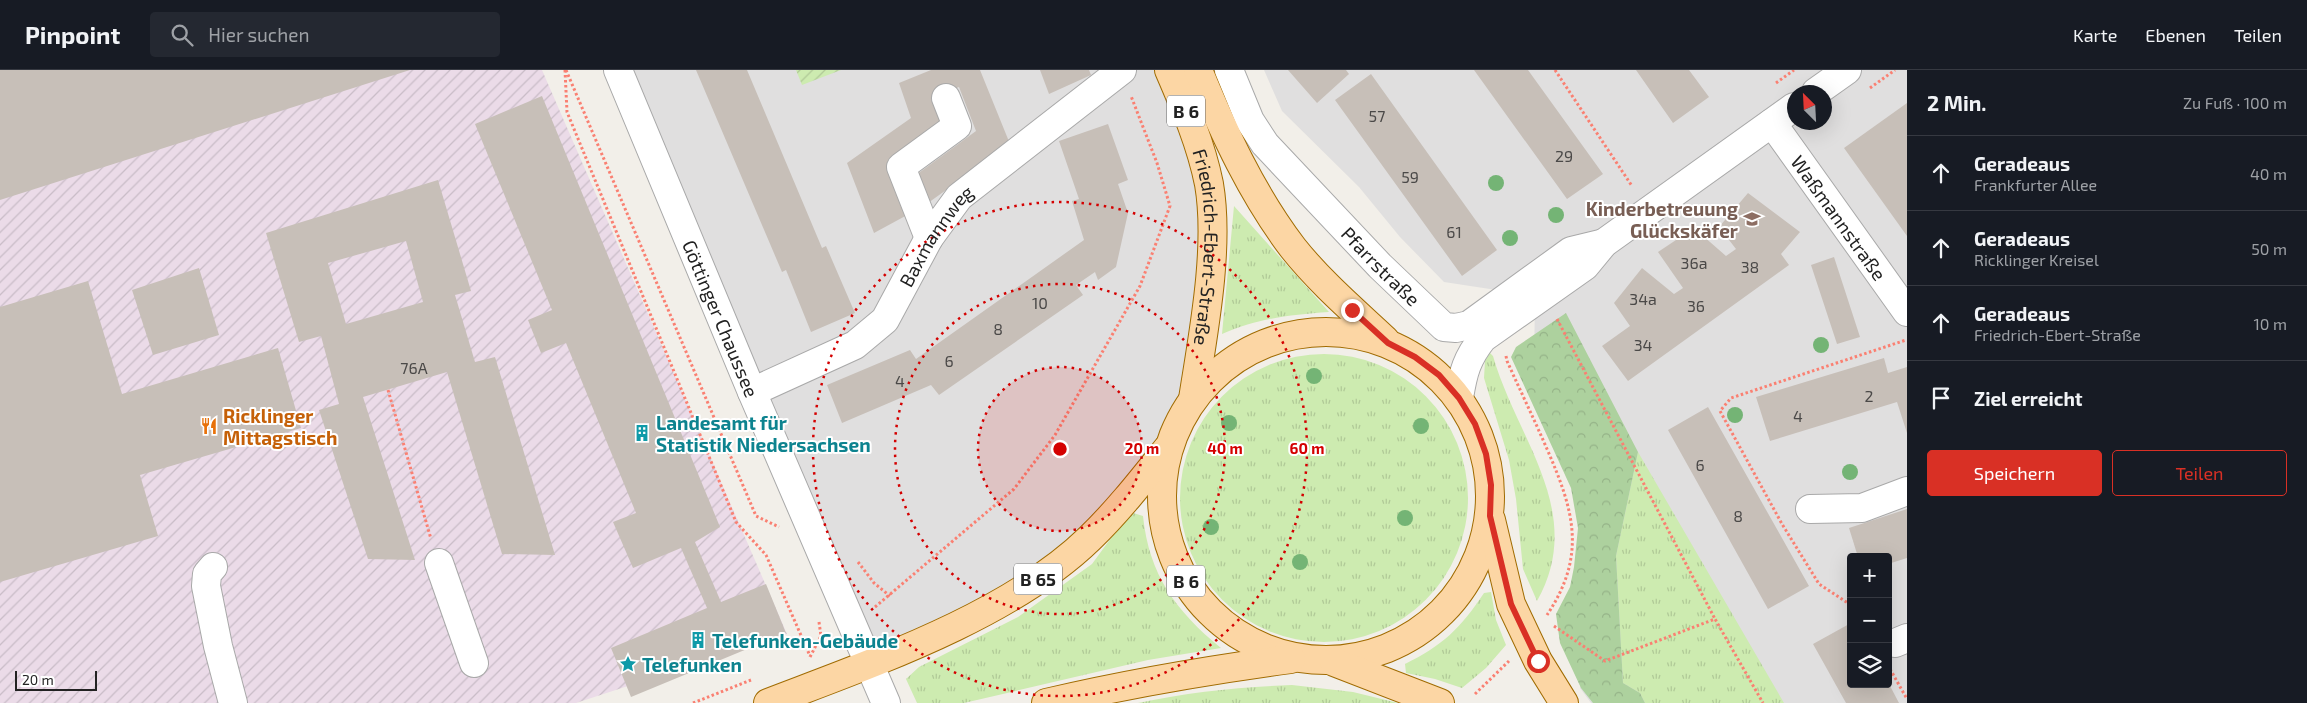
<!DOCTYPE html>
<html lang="de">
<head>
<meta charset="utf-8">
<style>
	:root { --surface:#171b24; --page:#242831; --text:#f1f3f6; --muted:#9ea1a6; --line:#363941; --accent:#d93025 }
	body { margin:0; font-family:"Exo 2",sans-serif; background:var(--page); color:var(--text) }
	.controls { position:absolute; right:15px; bottom:15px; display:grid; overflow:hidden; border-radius:5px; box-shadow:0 5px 20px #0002 }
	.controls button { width:45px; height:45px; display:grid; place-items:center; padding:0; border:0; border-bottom:1px solid var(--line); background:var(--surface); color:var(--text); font:25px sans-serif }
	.compass { position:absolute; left:1787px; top:15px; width:45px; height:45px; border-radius:50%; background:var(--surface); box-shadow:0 5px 20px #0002; rotate:336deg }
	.scale { position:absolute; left:15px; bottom:12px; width:82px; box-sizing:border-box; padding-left:5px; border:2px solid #222; border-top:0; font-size:14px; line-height:18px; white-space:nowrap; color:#222; -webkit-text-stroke:4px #fff; paint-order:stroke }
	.stop { position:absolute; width:15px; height:15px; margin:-11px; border:4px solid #d93025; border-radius:50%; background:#fff }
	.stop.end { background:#d93025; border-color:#fff; box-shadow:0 1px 5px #0008 }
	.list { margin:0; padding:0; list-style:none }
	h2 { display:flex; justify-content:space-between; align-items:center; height:65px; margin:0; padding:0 20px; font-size:21px }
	h2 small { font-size:16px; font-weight:400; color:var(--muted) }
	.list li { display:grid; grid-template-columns:32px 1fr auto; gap:15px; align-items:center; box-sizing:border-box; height:75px; padding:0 20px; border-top:1px solid var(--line) }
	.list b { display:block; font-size:19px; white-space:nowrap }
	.list p { margin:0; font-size:16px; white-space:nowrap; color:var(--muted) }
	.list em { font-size:16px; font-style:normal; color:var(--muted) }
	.actions { display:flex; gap:10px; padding:15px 20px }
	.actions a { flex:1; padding:11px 0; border:1px solid var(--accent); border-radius:5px; text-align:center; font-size:18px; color:var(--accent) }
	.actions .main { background:var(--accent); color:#fff }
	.icon { flex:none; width:28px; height:28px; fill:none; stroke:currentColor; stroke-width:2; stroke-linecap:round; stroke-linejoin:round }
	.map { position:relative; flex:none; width:1907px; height:633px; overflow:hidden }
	header { display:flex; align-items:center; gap:30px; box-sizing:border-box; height:70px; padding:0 25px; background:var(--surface); border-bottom:1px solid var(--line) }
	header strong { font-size:24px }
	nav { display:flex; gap:28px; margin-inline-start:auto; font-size:18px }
	.search { width:350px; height:45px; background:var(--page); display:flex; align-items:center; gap:12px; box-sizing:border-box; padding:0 18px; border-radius:5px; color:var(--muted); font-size:19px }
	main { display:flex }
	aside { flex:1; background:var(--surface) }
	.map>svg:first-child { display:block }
</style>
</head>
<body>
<header>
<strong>Pinpoint</strong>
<div class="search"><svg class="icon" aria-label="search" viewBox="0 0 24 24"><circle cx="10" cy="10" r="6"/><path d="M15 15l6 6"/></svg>Hier suchen</div>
<nav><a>Karte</a><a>Ebenen</a><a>Teilen</a></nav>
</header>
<main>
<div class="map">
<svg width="1907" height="633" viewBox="0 0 1907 633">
	<defs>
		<pattern id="industrial-furrows" width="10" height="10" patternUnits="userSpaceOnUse" patternTransform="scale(1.25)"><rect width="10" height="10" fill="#ebdbe8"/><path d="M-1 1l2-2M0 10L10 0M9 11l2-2" fill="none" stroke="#c9bcc7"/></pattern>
		<pattern id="grass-tufts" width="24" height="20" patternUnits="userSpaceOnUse" patternTransform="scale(1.25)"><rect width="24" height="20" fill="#cdebb0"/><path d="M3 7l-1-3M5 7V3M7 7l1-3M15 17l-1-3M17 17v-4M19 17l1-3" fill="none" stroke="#b0c997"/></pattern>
		<pattern id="forest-crowns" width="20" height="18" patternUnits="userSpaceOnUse" patternTransform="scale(1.25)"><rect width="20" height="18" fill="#add19e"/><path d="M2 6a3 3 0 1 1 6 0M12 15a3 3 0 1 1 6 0" fill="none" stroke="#95b388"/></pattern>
		<pattern id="garden-furrows" width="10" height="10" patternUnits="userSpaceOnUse" patternTransform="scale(1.25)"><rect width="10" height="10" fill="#cdebb0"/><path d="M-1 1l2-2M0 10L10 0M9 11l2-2" fill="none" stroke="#b0c997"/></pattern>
	</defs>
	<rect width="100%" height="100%" fill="#f2efe9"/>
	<path fill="#e0dfdf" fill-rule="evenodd" d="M618,0h551l40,116 -16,213 -11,18 -12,29 -80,92 -221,125z
		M1264,0h643v633h-316l-11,-15 23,-153 -69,-166 1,-73 -91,-14 -44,-45 -41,-50 -77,-76zM1794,22h30v30h-30zM1851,487h37v127h-37z"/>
	<path fill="url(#industrial-furrows)" d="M0,0h542l245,564 -211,69h-576z"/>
	<path fill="url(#grass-tufts)" d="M1234,136l95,106c-40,3 -70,6 -107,22z
		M1490,283l3,3c24,84 94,156 44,245l-14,-32 -7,-70 -7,-39 -25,-82 1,-17z
		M1180 428a144 144 0 1 1 288 0a144 144 0 1 1-288 0Z
		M1638,382l146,251h-139l-5,-10 -17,-10 -7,-127z
		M1130,442l13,4c6,59 33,95 78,132l-73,12 -184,43h-47l-11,-24 13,-12 99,-50 74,-53z
		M1491,522l5,28 10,25 -20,23 -24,20 -27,-9 -29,-6 -1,-9c37,-18 56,-36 79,-71z
		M1292,615l61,7 45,11h-260c51,-11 102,-16 154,-18z"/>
	<path fill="url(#forest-crowns)" d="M1566,243l72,139 -22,104 7,127 17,10 5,10h-52l-12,-15 -21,-45 -4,-29 14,-27 4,-20 4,-39 -7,-40 -60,-131 5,-10z"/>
	<path fill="url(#garden-furrows)" d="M796,0h45l-39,15z"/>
	<path fill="#c7bfb8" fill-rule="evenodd" d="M0,0h410l-410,130z
		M696,0h51l75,178 4,-2 29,67 -44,19 -25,-62 -4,2z
		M931,0h49l30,74 -82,59 -12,-28 60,-44 -17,-44 -28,12 13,29 -53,34 18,52 -35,19 -27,-70 64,-45 -12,-35z
		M1040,0h49l2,5 -42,19z
		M1288,0h58l3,4 -32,29z
		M1474,0h54l75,104 -36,25z
		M1636,0h53l20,27 -36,26z
		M1371,4l126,176 -35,26 -127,-176z
		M542,26l178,431 -25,15 26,60 45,-18 20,49 -155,64 -20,-49 96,-40 -26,-60 -48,20 -20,-46 23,-9 -70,-170 -25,10 -13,-33 24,-10 -77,-186z
		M1907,33v133l-63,-88z
		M1108,54l20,56 -10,4 10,29 -12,54 -18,13 -3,-8 -19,13 7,10 -144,100 -8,-10 -89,38 -15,-38 83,-35 6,9 168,-119 -12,-39 7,-2 -20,-58z
		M438,110l33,111 -16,4 20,67 20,-5 60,198 -53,-1 -55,-182 -84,25 52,163 -47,-1 -49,-149 20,-6 -18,-68 -22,6 -33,-109zM406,171l17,61 -77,22 -18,-61z
		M1748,123l52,39 -19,22 8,11 -161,116 -26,-35 28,-20 -16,-23 28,-35 32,26 9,-6 -25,-36 36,-24 32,28 10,-7 -17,-22z
		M1834,187l26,80 -23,7 -26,-79z
		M199,198l20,67 -66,20 -21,-65z
		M88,211l34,113 156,-46 23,80 -161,47 18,61 -158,46v-275z
		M1884,288l4,15 19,-6v66l-10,-31 -127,39 -14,-44z
		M1708,337l101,179 -41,23 -100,-179z
		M1907,439v49l-19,6v-7h-30l-9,-29z
		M1851,553v61h38l10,19h-53l-33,-59z"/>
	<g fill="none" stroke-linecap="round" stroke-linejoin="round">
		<g stroke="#a9a9a9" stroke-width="30">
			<g id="minor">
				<path id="s1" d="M618,0l134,322 134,311"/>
				<path id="s2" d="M1229,0l21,51 15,23 115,122 64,61 12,1 13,-3 102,-74 33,-8"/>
				<path d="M1816,22l31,-22"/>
				<path id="s3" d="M1772,53l135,189"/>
				<path d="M929,168l-28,-71 56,-41 -11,-28"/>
				<path id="s4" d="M752,322l103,-47 30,-25 44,-82 30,-41 163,-127"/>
				<path d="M1459,328c4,-26 8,-40 24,-60l102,-72 19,-23 190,-136"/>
				<path d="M1810,439l52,-1 45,-17"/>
				<path d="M439,493l35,100"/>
				<path d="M213,497l-6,7 -1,12 12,60 15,57"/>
				<path d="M1895,573l12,-5"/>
			</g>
		</g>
		<g stroke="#a06b00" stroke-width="30">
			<g id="major">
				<path id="s5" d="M1169,0c16,37 32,74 40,114 11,64 -6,151 -16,215"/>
				<path d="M1198,0c26,63 54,124 95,178 27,34 61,63 92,92"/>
				<circle cx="1326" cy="426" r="164"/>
				<path d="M1491,450l20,84 27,57 26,42"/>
				<path d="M1334,592l106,41"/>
				<path d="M768,633c104,-40 242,-87 322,-165 28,-27 53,-59 77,-89"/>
				<path d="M1046,633c81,-19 163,-33 245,-44"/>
			</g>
		</g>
		<path stroke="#fa8072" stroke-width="3" stroke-dasharray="2.5 2.5" stroke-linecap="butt" d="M565,0l2,42 169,410 30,33 44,101
			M566,0l190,446 23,11
			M1555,0l77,116
			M1776,13l18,-13
			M1870,18l25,-18
			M1815,58l7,-6
			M1557,249l158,300
			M1506,286l1,5c13,29 27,58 40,88 27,62 40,106 0,166
			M388,320l43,149
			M858,492l16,21 16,13
			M1851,535l-32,-21 -37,-60 -62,-113 11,-13 175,-58
			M875,537l139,-118 41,-54 85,-149 30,-80 -13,-43 -26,-67
			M819,552l2,14
			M1554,556l51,35 110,-42 48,84
			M810,587l11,-21 5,-2
			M1890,599l17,30
			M1475,624l34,-33
			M693,633l58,-23"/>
		<use href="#minor" stroke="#fff" stroke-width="28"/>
		<use href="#major" stroke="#fcd6a4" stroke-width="28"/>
	</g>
	<g fill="#74b475">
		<circle cx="1496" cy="113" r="8"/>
		<circle cx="1556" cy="145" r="8"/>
		<circle cx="1510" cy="168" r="8"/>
		<circle cx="1821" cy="275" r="8"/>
		<circle cx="1314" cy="306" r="8"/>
		<circle cx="1735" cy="345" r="8"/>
		<circle cx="1229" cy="353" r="8"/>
		<circle cx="1421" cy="356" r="8"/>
		<circle cx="1850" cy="402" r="8"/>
		<circle cx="1405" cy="448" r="8"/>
		<circle cx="1211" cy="457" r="8"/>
		<circle cx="1300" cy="492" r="8"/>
	</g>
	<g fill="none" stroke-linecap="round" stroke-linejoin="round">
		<path stroke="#d93025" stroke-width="6" d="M1352,240l36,33 27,14 24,18 20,23 16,26 11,30 5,31 -1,31 21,88 27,57"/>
	</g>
	<circle cx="1060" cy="379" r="82" fill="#d40000" fill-opacity=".12"/>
	<g fill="none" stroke="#d40000" stroke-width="2.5" stroke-dasharray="2.5 5">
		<circle cx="1060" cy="379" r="82"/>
		<circle cx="1060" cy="379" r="165"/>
		<circle cx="1060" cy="379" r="247"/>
	</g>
	<defs>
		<g id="school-bare" transform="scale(1.35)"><path d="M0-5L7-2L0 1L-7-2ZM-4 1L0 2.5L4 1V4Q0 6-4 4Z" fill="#8d6e63" stroke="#fff" stroke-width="2.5" paint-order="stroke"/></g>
		<g id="restaurant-bare" transform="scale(1.35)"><path d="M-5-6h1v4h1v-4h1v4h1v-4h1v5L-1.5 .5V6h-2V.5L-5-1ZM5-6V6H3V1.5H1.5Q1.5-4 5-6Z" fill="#e8710a" stroke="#fff" stroke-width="2.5" paint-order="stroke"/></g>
		<g id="building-bare" transform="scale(1.35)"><path d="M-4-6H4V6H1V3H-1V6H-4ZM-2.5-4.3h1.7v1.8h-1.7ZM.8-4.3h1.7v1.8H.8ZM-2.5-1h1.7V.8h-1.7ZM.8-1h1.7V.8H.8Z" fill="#0f9aa8" stroke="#fff" stroke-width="2.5" paint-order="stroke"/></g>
		<g id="sight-bare" transform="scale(1.35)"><path d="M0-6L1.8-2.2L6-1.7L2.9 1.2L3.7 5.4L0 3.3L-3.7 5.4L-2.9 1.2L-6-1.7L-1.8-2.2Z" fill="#0f9aa8" stroke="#fff" stroke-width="2.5" paint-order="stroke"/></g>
	</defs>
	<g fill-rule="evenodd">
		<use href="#school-bare" x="1752" y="149"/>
		<use href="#restaurant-bare" x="209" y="356"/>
		<use href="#building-bare" x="642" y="363"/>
		<use href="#building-bare" x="698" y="570"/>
		<use href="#sight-bare" x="628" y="594"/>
	</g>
	<g text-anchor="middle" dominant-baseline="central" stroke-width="4" stroke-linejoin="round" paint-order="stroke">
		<g font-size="16" fill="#4b4948">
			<text x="1377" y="45">57</text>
			<text x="1564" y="85">29</text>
			<text x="1410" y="106">59</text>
			<text x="1454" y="161">61</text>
			<text x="1694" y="192">36a</text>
			<text x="1750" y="196">38</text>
			<text x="1643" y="228">34a</text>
			<text x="1040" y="232">10</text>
			<text x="1696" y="235">36</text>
			<text x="998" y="258">8</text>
			<text x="1643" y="274">34</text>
			<text x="949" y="290">6</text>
			<text x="414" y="297">76A</text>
			<text x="900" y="310">4</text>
			<text x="1869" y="325">2</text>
			<text x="1798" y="345">4</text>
			<text x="1700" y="394">6</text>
			<text x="1738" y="445">8</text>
		</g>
		<g fill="#fff" stroke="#646464" stroke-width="1">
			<rect x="1167" y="25.5" width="38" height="31" rx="4"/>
			<rect x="1014" y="493.5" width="48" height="31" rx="4"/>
			<rect x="1167" y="495.5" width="38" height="31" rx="4"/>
		</g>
		<g font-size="18" font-weight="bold" fill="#222">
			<text x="1186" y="41">B 6</text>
			<text x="1038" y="509">B 65</text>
			<text x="1186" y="511">B 6</text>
		</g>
		<g font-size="19" font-weight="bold" fill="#785e54" stroke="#fff" text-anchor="end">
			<text x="1738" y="138">Kinderbetreuung<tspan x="1738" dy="22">Glückskäfer</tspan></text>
		</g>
		<g font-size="19" fill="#222" stroke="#fff">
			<text stroke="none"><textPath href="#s3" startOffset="116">Waßmannstraße</textPath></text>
			<text stroke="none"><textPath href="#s4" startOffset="251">Baxmannweg</textPath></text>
			<text stroke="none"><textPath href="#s5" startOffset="184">Friedrich-Ebert-Straße</textPath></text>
			<text stroke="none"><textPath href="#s2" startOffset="251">Pfarrstraße</textPath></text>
			<text stroke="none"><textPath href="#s1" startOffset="269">Göttinger Chaussee</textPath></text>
		</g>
		<g font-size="19" font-weight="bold" fill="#c56008" stroke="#fff" text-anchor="start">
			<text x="223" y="345">Ricklinger<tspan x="223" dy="22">Mittagstisch</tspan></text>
		</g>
		<g font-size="19" font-weight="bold" fill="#0d838f" stroke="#fff" text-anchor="start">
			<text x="656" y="352">Landesamt für<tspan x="656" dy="22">Statistik Niedersachsen</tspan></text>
			<text x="712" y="570">Telefunken-Gebäude</text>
			<text x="642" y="594">Telefunken</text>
		</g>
	</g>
	<circle cx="1060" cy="379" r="8" fill="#d40000" stroke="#fff" stroke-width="2.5"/>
	<g font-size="15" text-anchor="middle" font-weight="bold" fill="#d40000" stroke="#fff" stroke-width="4" stroke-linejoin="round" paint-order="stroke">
		<text x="1142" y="384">20 m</text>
		<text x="1225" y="384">40 m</text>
		<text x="1307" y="384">60 m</text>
	</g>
</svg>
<div class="controls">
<button>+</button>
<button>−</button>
<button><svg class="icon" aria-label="layers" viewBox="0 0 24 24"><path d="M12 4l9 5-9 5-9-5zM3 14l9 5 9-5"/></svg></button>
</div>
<svg class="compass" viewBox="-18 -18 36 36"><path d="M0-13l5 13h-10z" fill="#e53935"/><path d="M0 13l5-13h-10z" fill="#9ea1a6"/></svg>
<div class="scale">20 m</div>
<div class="stop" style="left:1538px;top:591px"></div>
<div class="stop end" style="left:1352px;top:240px"></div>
</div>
<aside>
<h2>2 Min.<small>Zu Fuß · 100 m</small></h2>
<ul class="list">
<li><svg class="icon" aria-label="ahead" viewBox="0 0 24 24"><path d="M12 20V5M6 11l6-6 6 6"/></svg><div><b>Geradeaus</b><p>Frankfurter Allee</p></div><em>40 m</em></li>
<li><svg class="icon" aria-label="ahead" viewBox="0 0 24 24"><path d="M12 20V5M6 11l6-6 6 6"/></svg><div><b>Geradeaus</b><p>Ricklinger Kreisel</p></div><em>50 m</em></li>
<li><svg class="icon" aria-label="ahead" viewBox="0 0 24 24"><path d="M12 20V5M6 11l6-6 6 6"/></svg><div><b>Geradeaus</b><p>Friedrich-Ebert-Straße</p></div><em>10 m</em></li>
<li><svg class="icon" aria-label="arrive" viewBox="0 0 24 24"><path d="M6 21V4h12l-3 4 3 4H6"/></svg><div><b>Ziel erreicht</b></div></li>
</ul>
<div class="actions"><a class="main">Speichern</a><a>Teilen</a></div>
</aside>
</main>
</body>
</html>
